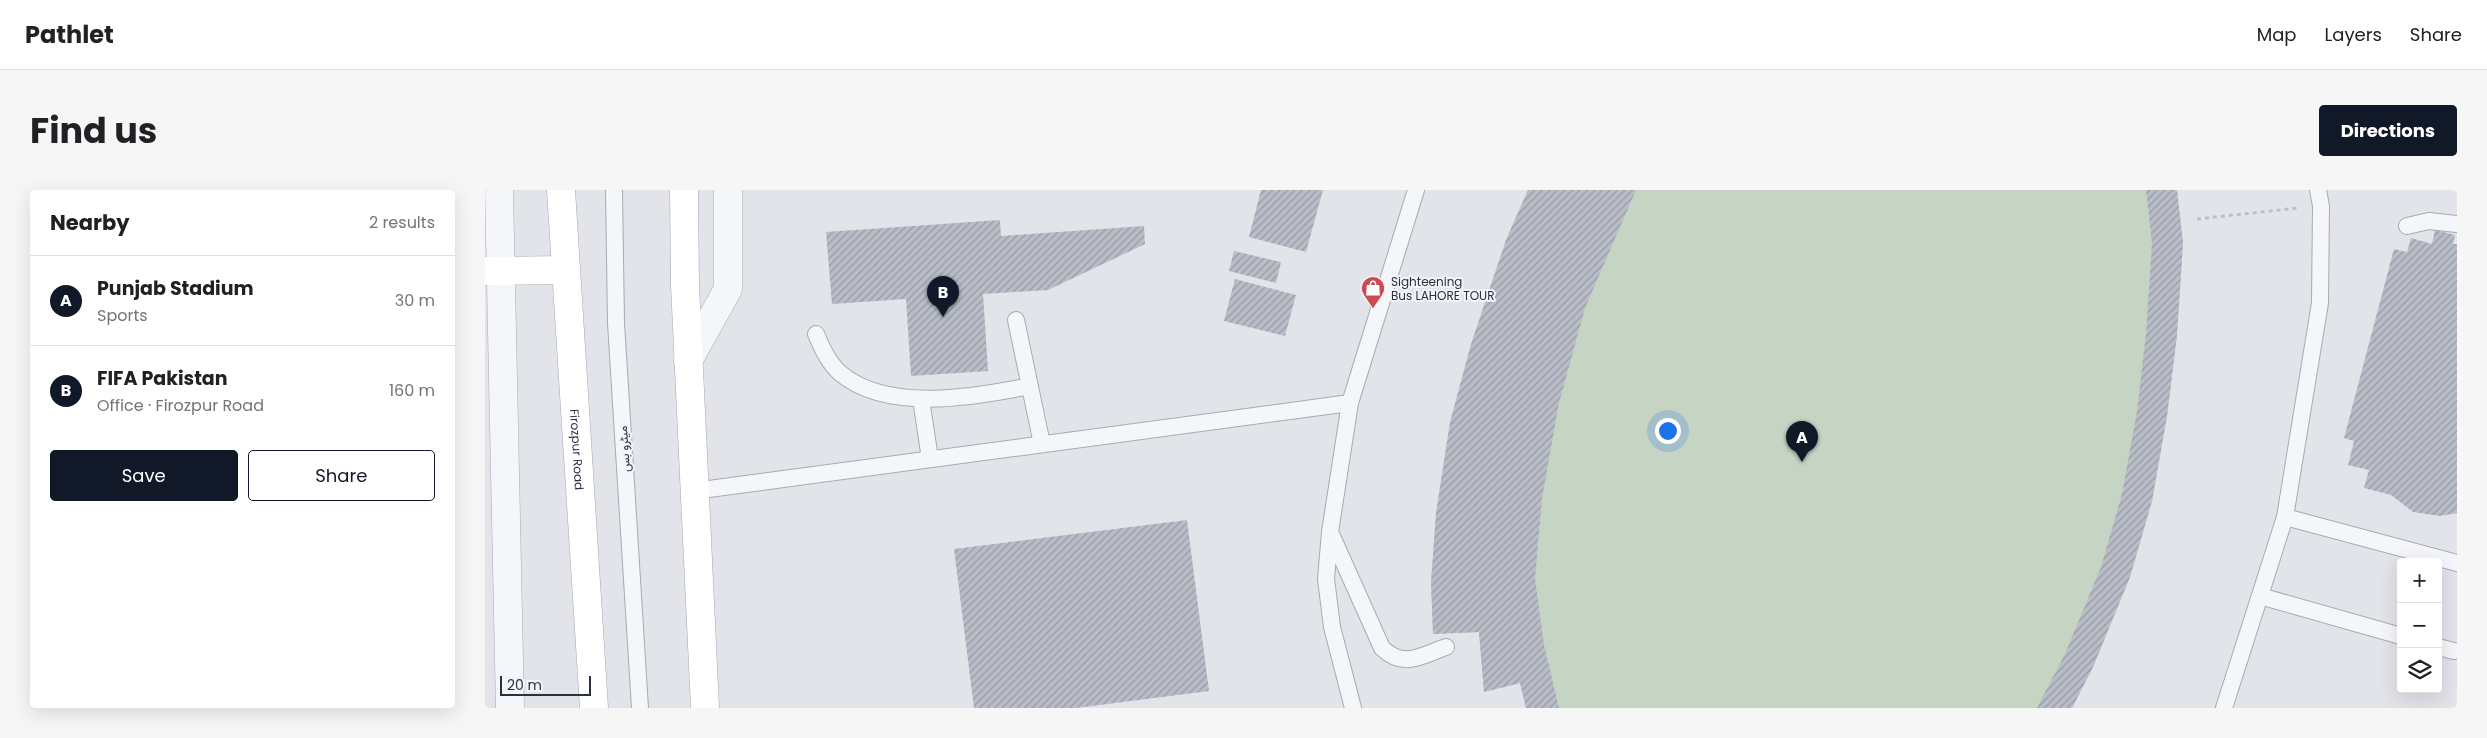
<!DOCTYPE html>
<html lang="en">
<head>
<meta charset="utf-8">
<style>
	:root { --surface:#fff; --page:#f6f6f6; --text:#202124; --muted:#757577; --line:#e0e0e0; --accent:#111827 }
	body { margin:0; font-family:Poppins,Vazirmatn,sans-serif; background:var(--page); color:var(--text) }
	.controls { position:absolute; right:15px; bottom:15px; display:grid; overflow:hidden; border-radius:5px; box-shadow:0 5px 20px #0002 }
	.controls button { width:45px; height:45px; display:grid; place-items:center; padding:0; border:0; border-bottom:1px solid var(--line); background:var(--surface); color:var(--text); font:25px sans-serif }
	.scale { position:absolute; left:15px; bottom:12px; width:91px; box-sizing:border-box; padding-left:5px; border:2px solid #2a3042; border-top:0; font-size:14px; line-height:18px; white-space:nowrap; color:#2a3042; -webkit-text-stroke:4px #f2f4f8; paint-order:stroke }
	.you { position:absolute; left:1182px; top:240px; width:18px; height:18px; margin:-12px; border:4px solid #fff; border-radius:50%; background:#1a73e8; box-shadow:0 0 0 8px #1a73e833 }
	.badge { display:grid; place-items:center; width:32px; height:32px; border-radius:50%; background:var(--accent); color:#fff; font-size:16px; font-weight:700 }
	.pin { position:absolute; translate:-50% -41px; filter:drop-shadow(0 1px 2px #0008) }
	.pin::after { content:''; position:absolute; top:26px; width:18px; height:15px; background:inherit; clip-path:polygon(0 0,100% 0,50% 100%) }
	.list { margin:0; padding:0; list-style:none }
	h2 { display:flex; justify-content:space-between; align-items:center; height:65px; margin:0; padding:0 20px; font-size:21px }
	h2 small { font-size:16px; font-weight:400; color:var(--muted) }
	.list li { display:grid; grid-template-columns:32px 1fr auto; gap:15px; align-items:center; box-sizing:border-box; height:90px; padding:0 20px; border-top:1px solid var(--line) }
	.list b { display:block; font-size:19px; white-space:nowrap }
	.list p { margin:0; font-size:16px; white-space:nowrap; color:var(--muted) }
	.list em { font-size:16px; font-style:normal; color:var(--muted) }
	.actions { display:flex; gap:10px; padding:15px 20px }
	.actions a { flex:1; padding:11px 0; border:1px solid var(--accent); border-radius:5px; text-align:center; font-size:18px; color:var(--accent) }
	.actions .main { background:var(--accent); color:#fff }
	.icon { flex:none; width:28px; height:28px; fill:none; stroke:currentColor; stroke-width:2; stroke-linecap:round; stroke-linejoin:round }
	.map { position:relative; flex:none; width:1972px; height:518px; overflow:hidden; border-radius:5px }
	header { display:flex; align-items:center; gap:30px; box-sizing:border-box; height:70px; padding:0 25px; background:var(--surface); border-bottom:1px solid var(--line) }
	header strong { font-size:24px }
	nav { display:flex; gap:28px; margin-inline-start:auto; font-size:18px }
	.intro { display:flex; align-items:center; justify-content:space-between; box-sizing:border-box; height:120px; padding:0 30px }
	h1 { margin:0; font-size:35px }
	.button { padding:12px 22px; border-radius:5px; background:var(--accent); color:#fff; font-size:18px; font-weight:700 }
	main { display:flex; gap:30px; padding:0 30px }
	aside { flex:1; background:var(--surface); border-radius:5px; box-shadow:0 5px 20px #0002 }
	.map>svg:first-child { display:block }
</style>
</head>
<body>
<header>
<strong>Pathlet</strong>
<nav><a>Map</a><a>Layers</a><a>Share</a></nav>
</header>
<div class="intro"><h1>Find us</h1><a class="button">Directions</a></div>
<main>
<aside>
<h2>Nearby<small>2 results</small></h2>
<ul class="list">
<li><span class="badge">A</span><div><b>Punjab Stadium</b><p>Sports</p></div><em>30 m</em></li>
<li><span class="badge">B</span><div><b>FIFA Pakistan</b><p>Office · Firozpur Road</p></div><em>160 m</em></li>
</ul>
<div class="actions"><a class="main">Save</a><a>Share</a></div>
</aside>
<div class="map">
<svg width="1972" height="518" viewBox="0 0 1972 518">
	<defs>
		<pattern id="building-hatch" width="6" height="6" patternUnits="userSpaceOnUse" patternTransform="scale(1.25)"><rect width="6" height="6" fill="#b9bdc7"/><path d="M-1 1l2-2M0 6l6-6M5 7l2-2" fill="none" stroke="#979aa3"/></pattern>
	</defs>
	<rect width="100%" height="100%" fill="#e2e4ea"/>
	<path fill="#c6d4c3" d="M1043,0h649l6,53 -6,92 -10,81 -15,85 -22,76 -37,90 -21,41h-546l-6,-25 -36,9 -5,-60 -46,2 -2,-52 5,-68 70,-274z"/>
	<path fill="url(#building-hatch)" d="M776,0h62l-17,62 -57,-15z
		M1043,0h108l-51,118 -26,95 -17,95 -7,81 9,66 15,63h-33l-6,-25 -36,9 -5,-60 -46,2 -2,-52 5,-69 14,-91 21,-78 35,-104z
		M1661,0h31l6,53 -6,92 -10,81 -15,85 -22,76 -37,90 -21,41h-35l28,-54 36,-87 21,-73 15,-83 9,-78 6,-89z
		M515,30l1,16 143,-10 1,18 -97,46 -65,4 5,77 -77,5 -5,-77 -74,5 -6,-72z
		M1950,40l20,5 -2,9h4v269l-17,3 -27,-4 -22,-17 -27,-7 5,-18 -21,-5 6,-24 -10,-3 50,-189 13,3 4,-14 21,6z
		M749,61l47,11 -5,21 -47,-12z
		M750,89l61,16 -11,41 -61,-15z
		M702,330l22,171 -133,17h-102l-20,-159z"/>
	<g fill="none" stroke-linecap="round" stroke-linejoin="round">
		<g stroke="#a7aab4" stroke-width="18">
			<path id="lane" d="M129,0l2,133 24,385
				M1922,36l22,-5 28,3
				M531,130l26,124
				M331,144c6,14 12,28 24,39 47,40 135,24 190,13
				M436,209l9,60
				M209,301l656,-88
				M1800,327l172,46
				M846,344l51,114c22,21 39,8 64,-1
				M1775,406l141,40
				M1953,457l16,4
				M868,518l-21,-81 -6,-48 4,-47 20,-129 66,-213
				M1739,518l61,-191 35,-214 1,-97 -3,-16"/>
		</g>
		<g stroke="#a7aab4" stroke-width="29">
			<path id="street" d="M14,0l11,518
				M203,171l40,-72v-99"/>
		</g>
		<g stroke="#a7aab4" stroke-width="29">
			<path id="secondary" d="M0,81l80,-1"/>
		</g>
		<g stroke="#a2a7b6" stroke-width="29">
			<g id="primary">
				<path id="s1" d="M76,0l33,518"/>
				<path d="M199,0l1,95 20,423"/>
			</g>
		</g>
		<path stroke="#bcbfc6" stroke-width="3" stroke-dasharray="4 4" stroke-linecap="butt" d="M1712,29l101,-11"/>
		<use href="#lane" stroke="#f5f6f9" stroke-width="16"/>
		<use href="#street" stroke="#f5f6f9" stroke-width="28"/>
		<use href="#secondary" stroke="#fff" stroke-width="28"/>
		<use href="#primary" stroke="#fff" stroke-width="28"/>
	</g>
	<defs>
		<g id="shop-pin" transform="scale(1.25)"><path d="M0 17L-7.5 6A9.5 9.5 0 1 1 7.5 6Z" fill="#cd4a4e" stroke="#f2f4f8"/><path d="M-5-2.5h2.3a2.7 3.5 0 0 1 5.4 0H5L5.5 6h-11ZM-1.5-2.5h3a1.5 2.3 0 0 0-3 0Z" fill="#fff"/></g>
	</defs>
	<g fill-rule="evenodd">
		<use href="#shop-pin" x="888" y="98"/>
	</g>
	<g text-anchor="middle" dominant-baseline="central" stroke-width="4" stroke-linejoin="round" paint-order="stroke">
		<g font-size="12" fill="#2a3042" stroke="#f2f4f8" text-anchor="start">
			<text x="906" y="91">Sighteening<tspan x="906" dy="14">Bus LAHORE TOUR</tspan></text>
		</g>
		<g font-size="12" fill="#2a3042" stroke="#f2f4f8">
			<text stroke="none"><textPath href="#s1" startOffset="260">Firozpur Road</textPath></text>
			<text transform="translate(139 259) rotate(-94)">میٹرو بس</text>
		</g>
	</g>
</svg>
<div class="controls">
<button>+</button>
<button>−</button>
<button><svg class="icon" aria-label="layers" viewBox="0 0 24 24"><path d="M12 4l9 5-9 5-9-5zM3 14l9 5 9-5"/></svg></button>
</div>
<div class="scale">20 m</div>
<div class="you"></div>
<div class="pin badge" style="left:1317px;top:272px">A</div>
<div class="pin badge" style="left:458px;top:127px">B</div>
</div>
</main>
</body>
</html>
